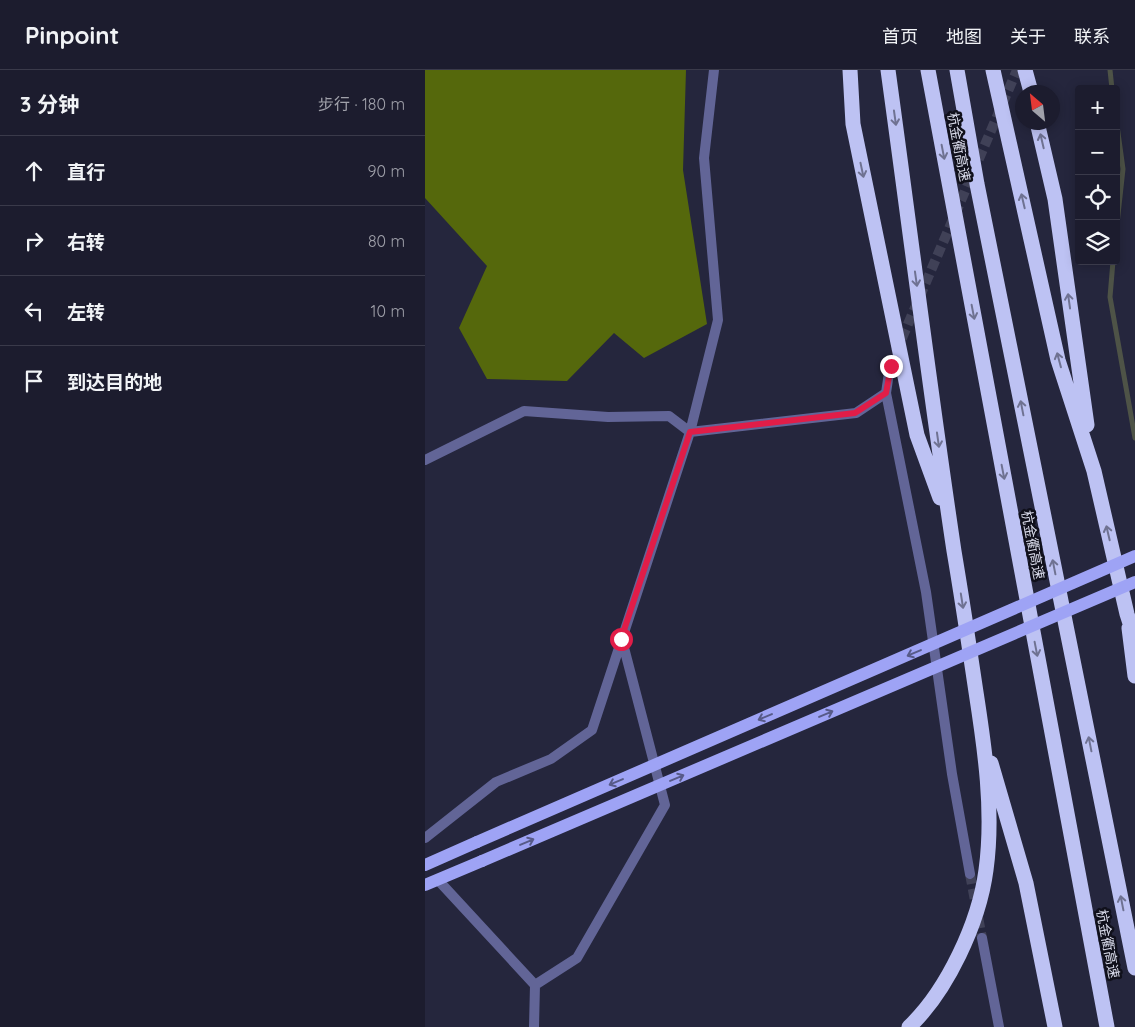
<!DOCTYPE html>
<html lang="zh">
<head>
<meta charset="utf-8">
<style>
	:root { --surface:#1c1c2e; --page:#252536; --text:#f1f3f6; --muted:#a0a1aa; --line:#3a3a4a }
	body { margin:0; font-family:Quicksand,"Noto Sans SC",sans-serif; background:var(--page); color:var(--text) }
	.controls { position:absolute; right:15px; top:15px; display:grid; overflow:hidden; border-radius:5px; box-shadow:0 2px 12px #0003 }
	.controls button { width:45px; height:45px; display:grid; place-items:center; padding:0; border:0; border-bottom:1px solid var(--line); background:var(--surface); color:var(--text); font:25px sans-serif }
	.compass { position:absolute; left:590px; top:15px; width:45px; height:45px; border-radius:50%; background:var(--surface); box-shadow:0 2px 12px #0003; rotate:332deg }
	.stop { position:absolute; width:15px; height:15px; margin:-11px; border:4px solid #e11d48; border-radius:50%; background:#fff }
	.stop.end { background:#e11d48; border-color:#fff; box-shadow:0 1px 5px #0008 }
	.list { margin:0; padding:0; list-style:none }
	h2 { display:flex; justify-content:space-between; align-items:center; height:65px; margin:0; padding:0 20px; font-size:21px }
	h2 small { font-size:16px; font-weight:400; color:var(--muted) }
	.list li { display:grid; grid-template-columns:32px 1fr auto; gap:15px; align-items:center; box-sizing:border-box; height:70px; padding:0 20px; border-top:1px solid var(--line) }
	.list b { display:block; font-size:19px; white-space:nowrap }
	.list em { font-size:16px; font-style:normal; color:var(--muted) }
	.icon { flex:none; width:28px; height:28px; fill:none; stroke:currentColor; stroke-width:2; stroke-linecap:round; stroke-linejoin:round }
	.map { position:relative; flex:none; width:710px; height:957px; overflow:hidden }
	header { display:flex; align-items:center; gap:30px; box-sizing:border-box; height:70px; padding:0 25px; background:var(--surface); border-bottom:1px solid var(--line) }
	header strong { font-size:24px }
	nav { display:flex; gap:28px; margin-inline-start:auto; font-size:18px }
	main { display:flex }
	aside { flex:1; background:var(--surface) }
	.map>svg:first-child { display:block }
</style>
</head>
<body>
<header>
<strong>Pinpoint</strong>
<nav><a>首页</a><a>地图</a><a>关于</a><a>联系</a></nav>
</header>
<main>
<aside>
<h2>3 分钟<small>步行 · 180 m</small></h2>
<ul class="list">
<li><svg class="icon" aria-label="ahead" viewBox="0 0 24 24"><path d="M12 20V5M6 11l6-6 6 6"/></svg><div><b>直行</b></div><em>90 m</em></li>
<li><svg class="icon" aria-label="right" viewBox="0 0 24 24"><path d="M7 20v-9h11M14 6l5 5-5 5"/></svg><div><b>右转</b></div><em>80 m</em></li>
<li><svg class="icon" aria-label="left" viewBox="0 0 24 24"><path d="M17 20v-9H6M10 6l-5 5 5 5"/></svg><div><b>左转</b></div><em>10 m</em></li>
<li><svg class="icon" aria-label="arrive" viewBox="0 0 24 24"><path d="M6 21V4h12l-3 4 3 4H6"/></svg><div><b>到达目的地</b></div></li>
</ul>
</aside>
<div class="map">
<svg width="710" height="957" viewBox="0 0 710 957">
	<rect width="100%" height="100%" fill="#25263d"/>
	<path fill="#55680c" d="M0,0h261l-3,100 24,154 -63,34 -30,-25 -47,48 -80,-2 -28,-51 28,-62 -62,-68z"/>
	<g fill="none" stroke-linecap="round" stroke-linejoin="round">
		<path stroke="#4e5347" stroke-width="5" d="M685,0l2,19
			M691,48l7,51 -7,64
			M688,191l-3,36 25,141"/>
		<path stroke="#404157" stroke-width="10" stroke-dasharray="10 5" stroke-linecap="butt" d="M465,296l127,-296
			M545,804l12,64"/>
		<path stroke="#626597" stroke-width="10" d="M461,323l40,199 26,182 18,100
			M0,390l99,-49 84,6 61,-1 21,16 166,-19 30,-20 4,-27
			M0,768l71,-56 55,-23 41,-29 98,-298 28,-112 -14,-162 10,-88
			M13,810l97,105 -1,42
			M557,868l17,89
			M110,915l42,-27 88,-153 -43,-165"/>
		<path stroke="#9ea3f5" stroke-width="12" d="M0,795l52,-23
			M0,815l57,-24"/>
		<path stroke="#bdc2f3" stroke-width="15" d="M425,0l3,54 64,311 23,63
			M463,0c22,160 42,321 66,481 8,47 15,94 22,141 9,58 18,120 10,178 -7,53 -39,121 -77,157
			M503,0l179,957
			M532,0l20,114 158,784
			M568,0l65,290 36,111 33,143 8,25
			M600,0l6,22
			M612,52l18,77 32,226
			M704,558l6,48
			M566,693l35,120 29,144"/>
		<path stroke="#9ea3f5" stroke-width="12" d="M52,772l658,-286
			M57,791l653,-279"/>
	</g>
	<defs><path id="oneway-shaft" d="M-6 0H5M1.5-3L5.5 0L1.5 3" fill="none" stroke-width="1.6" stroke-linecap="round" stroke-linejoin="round" transform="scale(1.25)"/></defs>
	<g stroke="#6f7292">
		<use href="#oneway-shaft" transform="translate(470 48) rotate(82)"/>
		<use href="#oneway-shaft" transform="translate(617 71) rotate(-103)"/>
		<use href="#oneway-shaft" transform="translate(518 82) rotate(79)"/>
		<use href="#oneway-shaft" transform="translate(437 100) rotate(78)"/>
		<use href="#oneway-shaft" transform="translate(598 131) rotate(-103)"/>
		<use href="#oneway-shaft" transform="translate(491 209) rotate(82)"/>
		<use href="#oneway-shaft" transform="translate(644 231) rotate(-98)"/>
		<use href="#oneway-shaft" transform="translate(548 242) rotate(79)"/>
		<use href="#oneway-shaft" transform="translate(634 290) rotate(-105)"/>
		<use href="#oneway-shaft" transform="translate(597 338) rotate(-101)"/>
		<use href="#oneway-shaft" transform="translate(513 370) rotate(82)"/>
		<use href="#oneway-shaft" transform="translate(578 402) rotate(79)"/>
		<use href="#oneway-shaft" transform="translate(683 463) rotate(-103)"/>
		<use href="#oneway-shaft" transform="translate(629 497) rotate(-101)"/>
		<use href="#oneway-shaft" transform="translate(537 531) rotate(81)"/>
		<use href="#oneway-shaft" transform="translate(611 579) rotate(79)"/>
		<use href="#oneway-shaft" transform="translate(665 674) rotate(-101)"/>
		<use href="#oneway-shaft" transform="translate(697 833) rotate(-101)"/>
	</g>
	<g stroke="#575a88">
		<use href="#oneway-shaft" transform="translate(489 583) rotate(157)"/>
		<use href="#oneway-shaft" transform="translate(401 644) rotate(-23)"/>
		<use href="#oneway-shaft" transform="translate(340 647) rotate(157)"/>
		<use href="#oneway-shaft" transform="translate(252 708) rotate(-23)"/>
		<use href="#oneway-shaft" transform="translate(191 712) rotate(157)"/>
		<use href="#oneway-shaft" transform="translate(102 772) rotate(-23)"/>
	</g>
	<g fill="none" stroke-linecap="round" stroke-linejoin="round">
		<path stroke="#e11d48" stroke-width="6" d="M196,569l69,-207 165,-19 31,-20 5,-27"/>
	</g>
	<g text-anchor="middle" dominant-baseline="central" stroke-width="5" stroke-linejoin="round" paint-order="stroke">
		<g font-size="14" fill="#d7d9e8" stroke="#10101b">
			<text transform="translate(534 77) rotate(79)">杭金衢高速</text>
			<text transform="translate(608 475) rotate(79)">杭金衢高速</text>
			<text transform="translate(683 874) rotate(79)">杭金衢高速</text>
		</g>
	</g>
</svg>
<div class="controls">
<button>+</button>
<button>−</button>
<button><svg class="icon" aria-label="locate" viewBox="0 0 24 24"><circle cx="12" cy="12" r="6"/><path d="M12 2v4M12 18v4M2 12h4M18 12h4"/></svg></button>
<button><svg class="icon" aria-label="layers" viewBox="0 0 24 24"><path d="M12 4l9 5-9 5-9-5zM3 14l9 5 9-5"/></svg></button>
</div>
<svg class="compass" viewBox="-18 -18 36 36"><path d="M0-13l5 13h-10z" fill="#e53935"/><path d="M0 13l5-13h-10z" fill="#a0a1aa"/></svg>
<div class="stop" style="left:196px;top:569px"></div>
<div class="stop end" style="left:466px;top:296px"></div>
</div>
</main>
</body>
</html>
